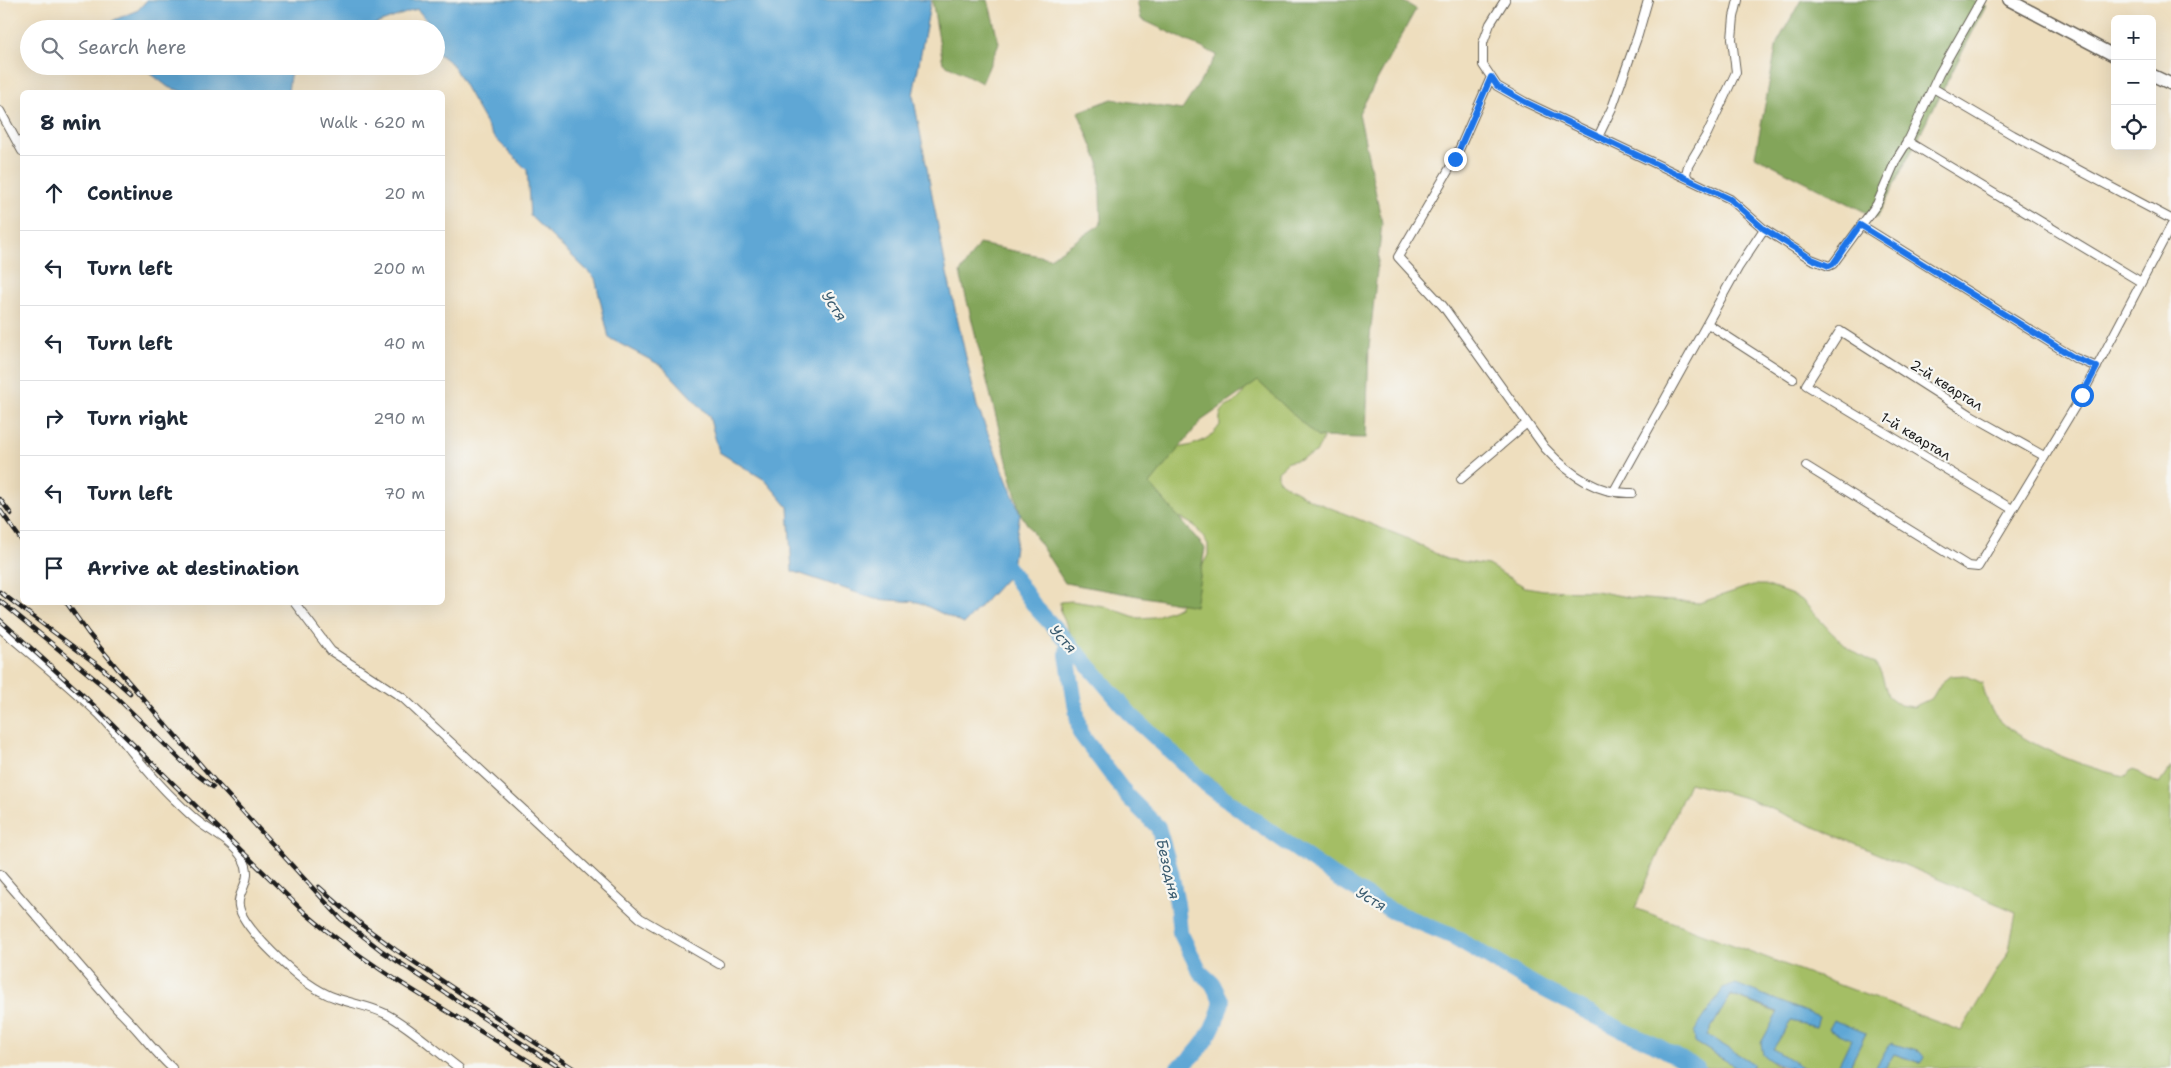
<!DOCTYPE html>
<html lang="en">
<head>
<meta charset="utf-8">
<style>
	:root { --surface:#fff; --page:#f6f6f7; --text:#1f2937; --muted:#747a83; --line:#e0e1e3 }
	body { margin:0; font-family:"Shantell Sans",sans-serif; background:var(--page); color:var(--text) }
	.controls { position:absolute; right:15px; top:15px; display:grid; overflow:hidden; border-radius:8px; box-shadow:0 5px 20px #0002 }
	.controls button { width:45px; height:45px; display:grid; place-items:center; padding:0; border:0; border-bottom:1px solid var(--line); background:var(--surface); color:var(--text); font:25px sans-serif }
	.stop { position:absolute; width:15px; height:15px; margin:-11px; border:4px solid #1a73e8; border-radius:50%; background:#fff }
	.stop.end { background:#1a73e8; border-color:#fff; box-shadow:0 1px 5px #0008 }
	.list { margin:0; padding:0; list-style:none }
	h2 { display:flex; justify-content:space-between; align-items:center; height:65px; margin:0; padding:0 20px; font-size:21px }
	h2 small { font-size:16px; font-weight:400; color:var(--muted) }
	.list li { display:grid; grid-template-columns:32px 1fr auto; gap:15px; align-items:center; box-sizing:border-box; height:75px; padding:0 20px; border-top:1px solid var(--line) }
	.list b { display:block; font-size:19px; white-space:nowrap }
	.list em { font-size:16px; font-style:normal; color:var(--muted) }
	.icon { flex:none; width:28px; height:28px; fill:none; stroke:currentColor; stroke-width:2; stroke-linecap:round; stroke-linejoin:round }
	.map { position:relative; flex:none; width:2171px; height:1068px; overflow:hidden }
	.search { position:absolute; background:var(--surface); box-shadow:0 5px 20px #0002; left:20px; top:20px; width:425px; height:55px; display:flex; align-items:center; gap:12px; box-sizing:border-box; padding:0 18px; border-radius:28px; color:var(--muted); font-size:19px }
	.panel { position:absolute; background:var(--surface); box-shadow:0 5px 20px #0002; left:20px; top:90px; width:425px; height:515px; border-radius:8px }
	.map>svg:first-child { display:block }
</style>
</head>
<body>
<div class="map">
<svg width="2171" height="1068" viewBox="0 0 2171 1068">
	<rect width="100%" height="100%" fill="#f6f6f2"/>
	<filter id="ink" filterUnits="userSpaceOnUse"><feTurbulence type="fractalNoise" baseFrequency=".02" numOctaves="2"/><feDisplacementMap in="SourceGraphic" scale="10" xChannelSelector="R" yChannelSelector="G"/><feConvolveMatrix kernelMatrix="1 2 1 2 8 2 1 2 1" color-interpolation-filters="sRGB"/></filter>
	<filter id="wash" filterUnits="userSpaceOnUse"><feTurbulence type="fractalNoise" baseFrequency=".0096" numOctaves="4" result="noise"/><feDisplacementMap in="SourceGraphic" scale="20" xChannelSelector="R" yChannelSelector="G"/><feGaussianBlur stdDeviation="1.12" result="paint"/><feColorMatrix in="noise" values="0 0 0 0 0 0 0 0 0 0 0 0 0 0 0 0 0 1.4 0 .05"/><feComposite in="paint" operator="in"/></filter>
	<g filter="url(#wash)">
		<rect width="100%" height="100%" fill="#eedebe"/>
		<path fill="#a4be65" stroke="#606d40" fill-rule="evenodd" d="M1254,377l63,53 6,9 -7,14 -15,6 -13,3 -10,9v8l5,5 30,17 93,37 40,21 42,6 37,22 19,3 52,1 36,7 67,5 54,-18h12l25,9 12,6 28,31 19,18 26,15 6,9 7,23 12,9 13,2 19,-9 9,-15 9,-7 15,-1 17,8c3,10 6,24 13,32 21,27 97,56 131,61l6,-7 27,15 12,-17v301h-185l-6,-2 -10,2h-85l9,-14 26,9 -28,-20 -17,25h-26l17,-35 -14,6 -15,29h-33l-31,-19 18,-28 25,6 -80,-43 -41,58 43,26h-36l-47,-28 -29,-10 -87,-47 -85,-49 -61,-26 -55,-33 -130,-99 -72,-65 -63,-72 -12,-26 -1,-11 12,-1 32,5 34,12 16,-1 25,-10 29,-52v-11l-13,-18 -57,-32 19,-43c25,-4 48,-4 63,-26 -2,-22 11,-16 21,-29 6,-8 5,-14 13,-19zM1689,783l57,15 270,114 -7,38 -48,81 -326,-123z
			M1730,995l48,18 -17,30 12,21 9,4h-31l3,-3 -47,-30z"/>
		<path fill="#83a55a" stroke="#50603b" d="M932,0h56l11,43 -17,40 -39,-20z
			M1137,0h264l15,9 -57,104 23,110 -13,124 -3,91 -49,-1 -59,-56 -57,40 -51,63 55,64 -10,58 -130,-23 -45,-70 -60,-240 19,-29 71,14 51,-34 -2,-61 -21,-51 34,-13 70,11 35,-55 -76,-36z
			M1801,0h173l12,6 -109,212 -122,-62 22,-113z"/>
		<path fill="#5ea7d5" stroke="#3d6278" d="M147,0h784l-18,95 34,178 30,133 43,107 -9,60 -47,51 -46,-22 -43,-3 -83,-28 -4,-64 -23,-27 -46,-28 -10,-36 -47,-50 -53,-28 -14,-60 -65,-62 -3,-46 -34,-34 -41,-72 -16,-12v-23h-7l-1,-7 -11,-13 -55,20h-251l3,-9 24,-10z
			M141,66h154l-5,10 -2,16h-104l-16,-5z
			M1736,984l83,33 -3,10 -25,-6 -18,28 31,19c-18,0 -27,-1 -41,-13l-2,-12 17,-31 -47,-17 -24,40 47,29 -3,4h-13l-43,-26 -1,-10 29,-43z
			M1833,1020l33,13 -17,35h-12l14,-29 -23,-10z
			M1891,1043l29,9 4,5 -3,6 -27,-9 -9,14h-10z"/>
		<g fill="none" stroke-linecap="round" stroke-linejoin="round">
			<path stroke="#5ea7d5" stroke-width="16" d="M999,555l37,53 32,34 64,74 75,69 57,42 74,52 54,32 62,26 85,50 87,45 28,12 43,24
				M1068,642l-1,13 13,78 48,64 30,30 13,45 6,32 3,28 20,40 12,11 10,19c-6,24 -22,53 -44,66"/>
		</g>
	</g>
	<g filter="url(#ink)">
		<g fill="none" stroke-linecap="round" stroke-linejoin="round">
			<g stroke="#666055" stroke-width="10">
				<path id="street" d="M1505,0l-15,24 -7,19v22l14,21 28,16 163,77
					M1738,0l-4,17 -2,22 4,33 -29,62 -19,32 -2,8 2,5 42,20 34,30
					M1491,77l-36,82 -57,98 45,49 102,142c22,24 52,47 87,45
					M1933,88l80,47 158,84
					M0,111l22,40
					M1598,137l14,-29 26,-73 10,-35
					M1907,141l234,141
					M1861,225l214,133 22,9
					M1708,324l85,55
					M1806,466l162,100 10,1 104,-172 89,-169
					M1461,479l66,-56
					M1614,491l124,-223 26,-39 47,30 18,7 4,-2 44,-60 19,-44 13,-21 30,-65 42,-74
					M2012,509l-206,-124 34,-54 131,84 73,41
					M294,602l37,49 72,47 237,220 79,46
					M0,628c33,28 68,56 100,87 26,27 47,59 75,85 8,8 16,16 25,23 15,11 34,20 43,36 12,21 -7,33 -4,47 2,14 23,36 33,46 18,18 40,38 64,46 17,6 34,8 50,16 25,13 50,37 73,54
					M0,874l117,135c20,18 35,41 55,59"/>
			</g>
			<g stroke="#666055" stroke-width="14">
				<path id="secondary" d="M2009,0l106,56
					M2152,75l19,9"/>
			</g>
			<use href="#street" stroke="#fff" stroke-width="8"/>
			<use href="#secondary" stroke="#fff" stroke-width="11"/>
			<g stroke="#1c1c1c" stroke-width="4.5">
				<path id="rail" d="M0,499l11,15
					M0,510l22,31
					M0,592l103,77 27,24
					M0,601l113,93 79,77 21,16
					M66,602l22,31 39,47 87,100 127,139 41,32 177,117
					M0,620l87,79 218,214c72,62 156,104 235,155
					M319,887l43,38 34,25 177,118"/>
			</g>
			<use href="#rail" stroke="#f6f6f2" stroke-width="2.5" stroke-dasharray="8" stroke-linecap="butt"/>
		</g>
	</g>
	<g fill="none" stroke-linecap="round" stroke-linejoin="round" filter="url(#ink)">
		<path stroke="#1a73e8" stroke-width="6" d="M1455,159l36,-82 6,9 28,16 205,97 34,30 48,30 17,7 4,-2 27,-39 215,133 22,9 -15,28"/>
	</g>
	<g text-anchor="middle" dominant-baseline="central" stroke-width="4.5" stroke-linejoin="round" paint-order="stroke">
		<g font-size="14" fill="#1c1c1c" stroke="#f6f6f2">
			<text transform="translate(1947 385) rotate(32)">2-й квартал</text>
			<text transform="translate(1916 436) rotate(31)">1-й квартал</text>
		</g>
		<g font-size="15" font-style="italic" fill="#3a5b6f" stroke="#f6f6f2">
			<text transform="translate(834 306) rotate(56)">Устя</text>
			<text transform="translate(1063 639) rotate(48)">Устя</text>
			<text transform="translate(1168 869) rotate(77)">Безодня</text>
			<text transform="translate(1371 899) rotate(30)">Устя</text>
		</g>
	</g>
</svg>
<div class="controls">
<button>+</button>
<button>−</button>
<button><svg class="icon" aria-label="locate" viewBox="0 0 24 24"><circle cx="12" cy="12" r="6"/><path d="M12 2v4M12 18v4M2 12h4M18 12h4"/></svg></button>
</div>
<div class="stop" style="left:2082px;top:395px"></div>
<div class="stop end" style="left:1455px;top:159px"></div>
<div class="search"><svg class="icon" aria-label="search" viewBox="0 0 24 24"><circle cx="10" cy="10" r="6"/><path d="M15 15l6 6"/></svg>Search here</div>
<section class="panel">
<h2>8 min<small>Walk · 620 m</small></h2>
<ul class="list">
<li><svg class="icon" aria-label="ahead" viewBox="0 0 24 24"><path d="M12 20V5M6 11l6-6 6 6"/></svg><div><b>Continue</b></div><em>20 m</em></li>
<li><svg class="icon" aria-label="left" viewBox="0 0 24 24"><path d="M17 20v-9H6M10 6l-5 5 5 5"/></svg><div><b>Turn left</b></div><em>200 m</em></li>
<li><svg class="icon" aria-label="left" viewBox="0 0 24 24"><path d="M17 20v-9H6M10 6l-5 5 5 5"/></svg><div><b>Turn left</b></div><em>40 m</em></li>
<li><svg class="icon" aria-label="right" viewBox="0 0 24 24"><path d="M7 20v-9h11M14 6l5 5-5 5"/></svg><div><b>Turn right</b></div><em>290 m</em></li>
<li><svg class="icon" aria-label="left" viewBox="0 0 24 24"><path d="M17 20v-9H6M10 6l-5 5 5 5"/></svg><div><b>Turn left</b></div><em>70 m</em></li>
<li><svg class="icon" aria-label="arrive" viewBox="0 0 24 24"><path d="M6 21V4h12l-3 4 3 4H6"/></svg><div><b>Arrive at destination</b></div></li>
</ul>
</section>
</div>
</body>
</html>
